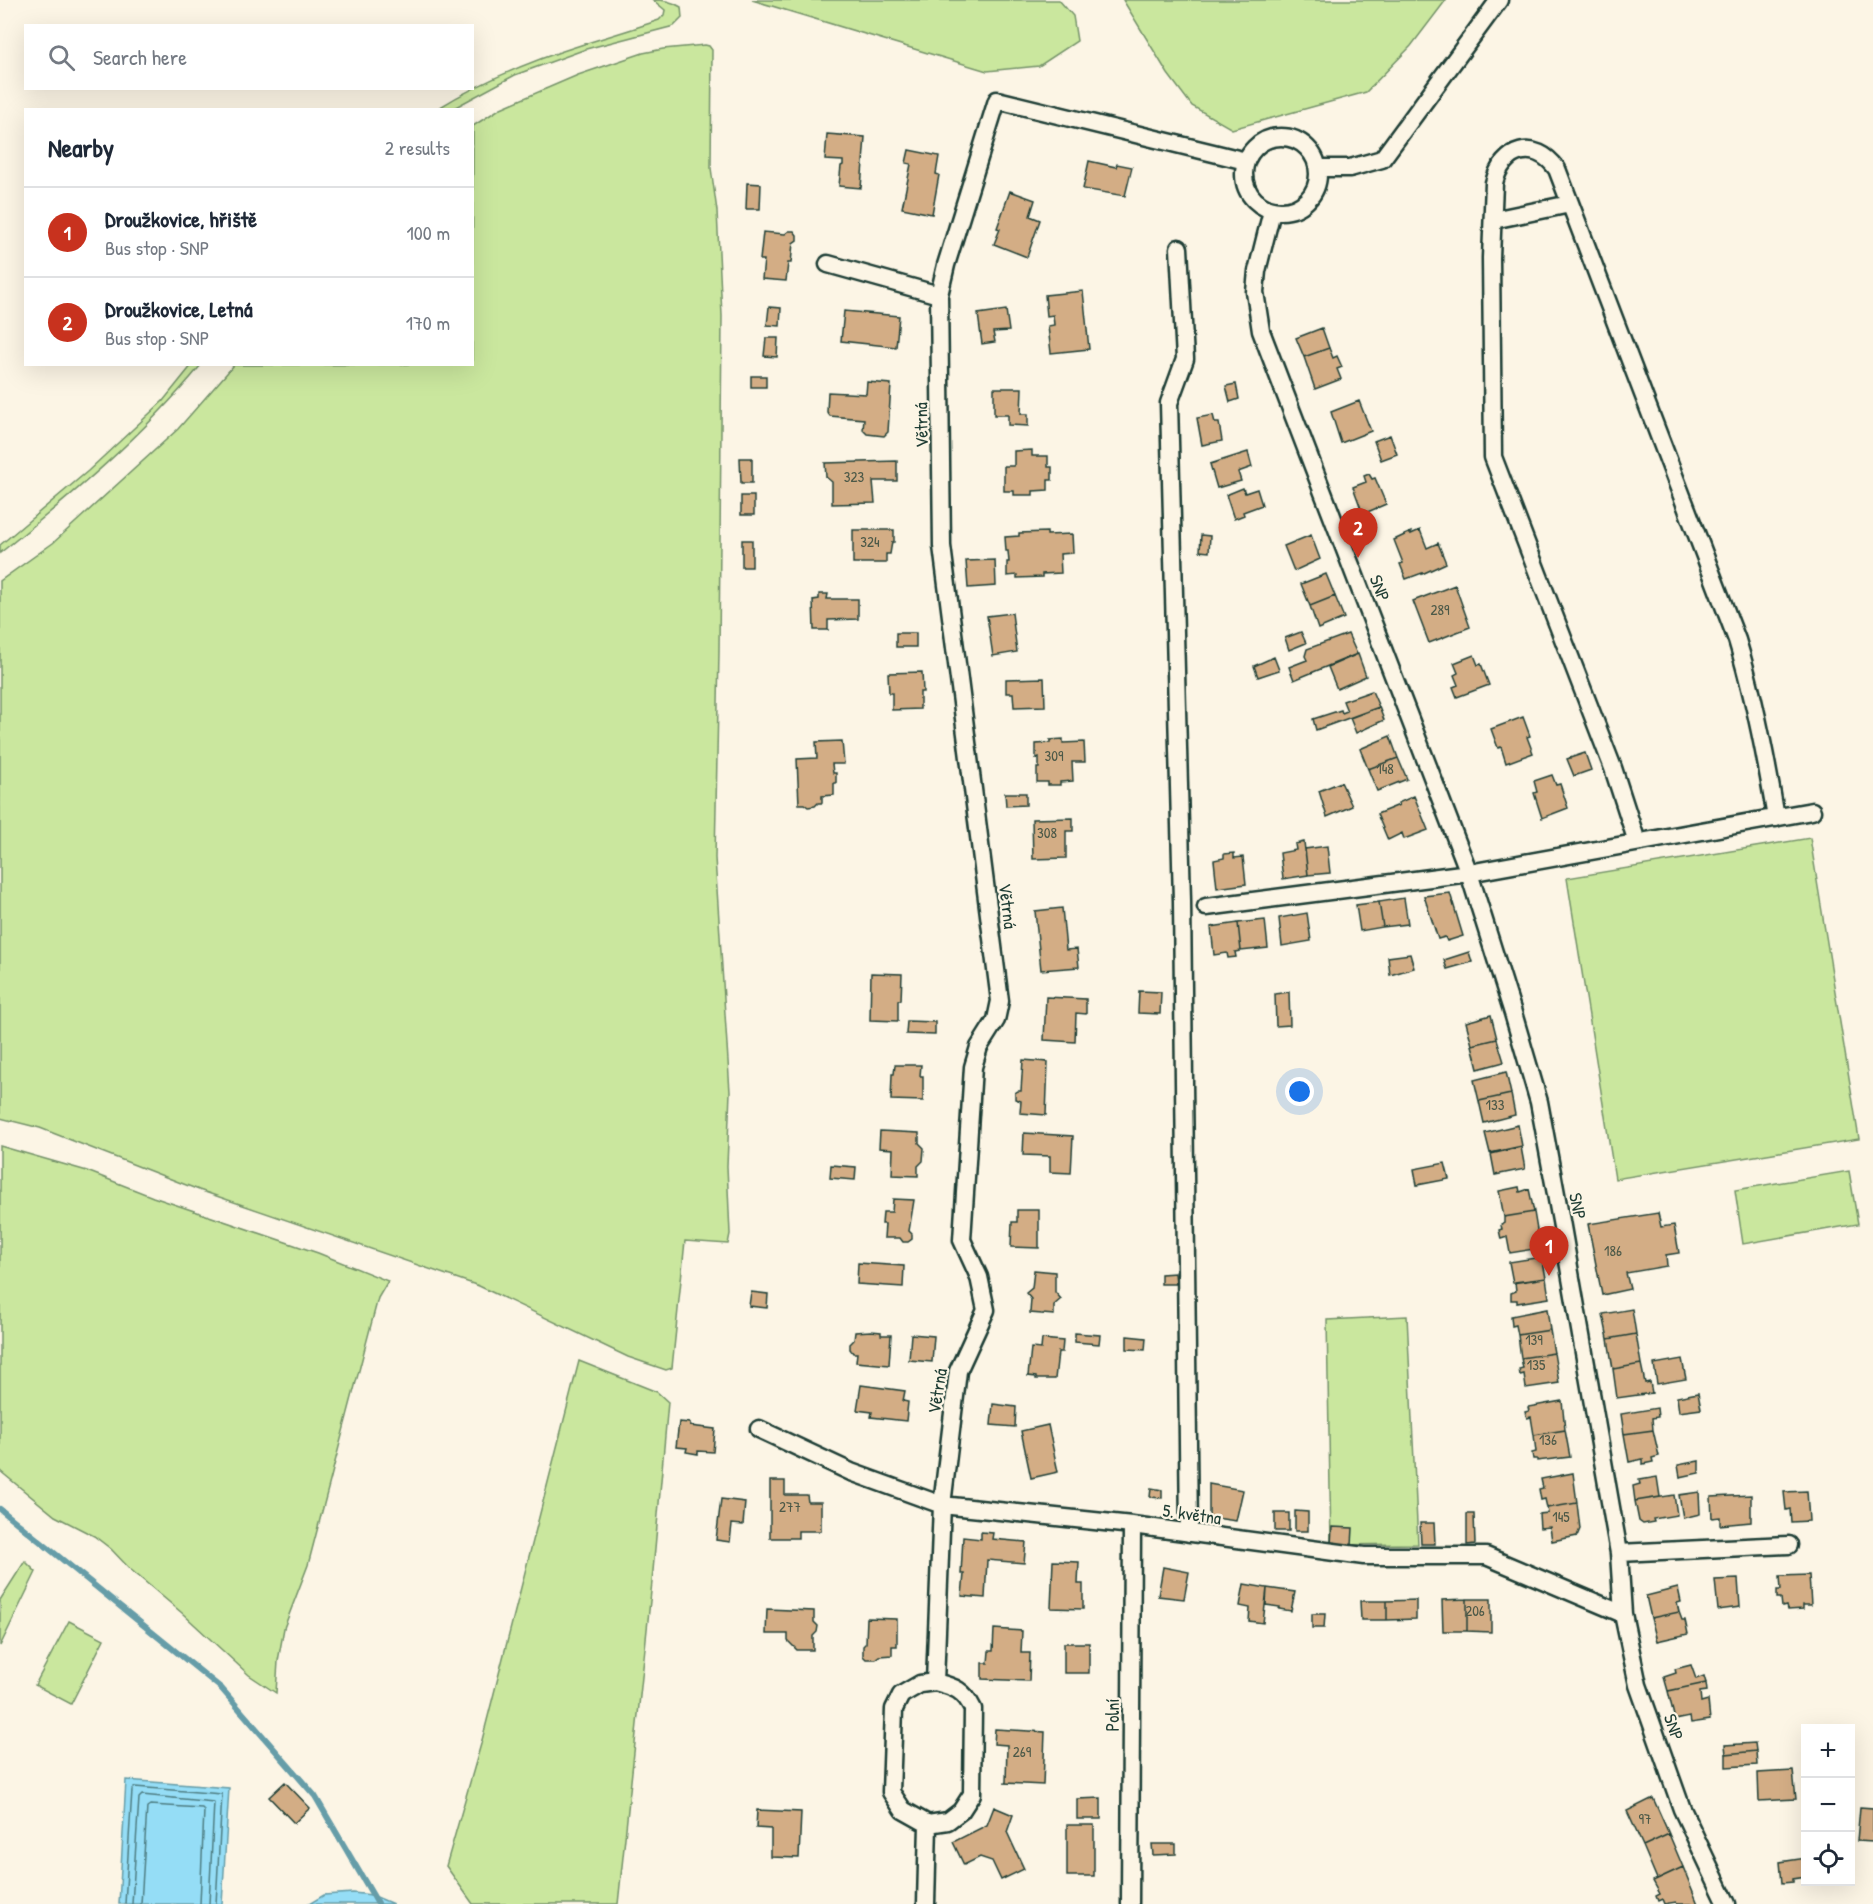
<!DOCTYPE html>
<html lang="en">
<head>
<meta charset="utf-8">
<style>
	:root { --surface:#fff; --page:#f2f2f3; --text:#1f2937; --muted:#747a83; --line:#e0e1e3; --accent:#c8321e }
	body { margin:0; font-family:"Patrick Hand",sans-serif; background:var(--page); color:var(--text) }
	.controls { position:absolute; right:18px; bottom:18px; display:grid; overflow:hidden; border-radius:0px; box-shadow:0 6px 24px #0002 }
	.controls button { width:54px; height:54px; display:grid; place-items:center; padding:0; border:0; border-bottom:2px solid var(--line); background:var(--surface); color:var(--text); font:30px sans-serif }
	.you { position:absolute; left:1300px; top:1092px; width:21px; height:21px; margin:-15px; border:4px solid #fff; border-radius:50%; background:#1a73e8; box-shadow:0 0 0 9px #1a73e833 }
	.badge { display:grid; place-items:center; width:39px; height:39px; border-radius:50%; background:var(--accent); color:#fff; font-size:20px; font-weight:700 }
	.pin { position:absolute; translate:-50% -50px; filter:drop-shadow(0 2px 3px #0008) }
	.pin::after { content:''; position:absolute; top:32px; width:21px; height:18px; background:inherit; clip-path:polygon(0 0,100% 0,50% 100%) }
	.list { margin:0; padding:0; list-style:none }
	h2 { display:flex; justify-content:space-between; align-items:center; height:78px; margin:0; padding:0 24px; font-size:26px }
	h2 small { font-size:20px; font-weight:400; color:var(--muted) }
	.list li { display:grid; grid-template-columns:39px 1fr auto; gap:18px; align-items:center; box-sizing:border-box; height:90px; padding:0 24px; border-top:2px solid var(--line) }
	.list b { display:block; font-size:22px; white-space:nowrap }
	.list p { margin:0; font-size:20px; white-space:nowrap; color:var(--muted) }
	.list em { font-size:20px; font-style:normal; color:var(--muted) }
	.icon { flex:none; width:33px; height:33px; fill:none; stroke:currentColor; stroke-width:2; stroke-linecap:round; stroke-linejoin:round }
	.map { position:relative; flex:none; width:1873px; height:1904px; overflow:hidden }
	.search { position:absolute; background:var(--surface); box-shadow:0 6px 24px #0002; left:24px; top:24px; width:450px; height:66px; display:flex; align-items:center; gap:15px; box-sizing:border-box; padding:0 21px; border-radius:0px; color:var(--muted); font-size:22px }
	.panel { position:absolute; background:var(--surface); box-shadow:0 6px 24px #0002; left:24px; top:108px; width:450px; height:258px; border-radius:0px }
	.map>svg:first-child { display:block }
</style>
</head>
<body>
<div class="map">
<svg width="1873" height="1904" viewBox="0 0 1873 1904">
	<rect width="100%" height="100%" fill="#fcf5e5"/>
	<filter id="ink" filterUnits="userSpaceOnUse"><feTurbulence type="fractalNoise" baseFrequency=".0167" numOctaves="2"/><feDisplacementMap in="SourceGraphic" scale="12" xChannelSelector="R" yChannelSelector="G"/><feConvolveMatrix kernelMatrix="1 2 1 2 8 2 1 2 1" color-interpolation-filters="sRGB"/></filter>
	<g filter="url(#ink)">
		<path fill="#cae79e" stroke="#749269" stroke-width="1.5" d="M653,0c11,0 18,1 28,7l1,11 -8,8 -88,23 -71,26 -63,34h-15c45,-28 96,-49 147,-65 25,-8 50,-15 75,-24l5,-5 1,-5z
			M752,0h307l14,16 4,25 -38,25 -52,5z
			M1123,0h323l-35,46 -45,46 -134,37 -40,-23 -24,-32z
			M705,45l4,1 3,4 -1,118 6,43 5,105 -3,336 -4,206 15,234 -3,74 3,68 -2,10 -43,-3 -13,127 -6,2 -38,-13 -149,-71 -280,-96 -159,-62 -40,-10v-537l53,-38 125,-114 56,-64 238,-1 1,-238 28,-18 77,-33 65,-22 20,-4z
			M192,365h9c-58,71 -129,130 -201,188v-8l88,-74 75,-70z
			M1810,838l49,301 -244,40 -48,-301z
			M0,1146l87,25 66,26 165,56 70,28 -10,17 -70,267 -24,63 -6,33 -2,32 -27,-18 -67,-62 -52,-44 -19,-20 -17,-13 -39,-20 -55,-45z
			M1849,1171l9,53 -115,20 -8,-54z
			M1407,1316l11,228 -87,1 -4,-225z
			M579,1361l78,31 11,10 -16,180 -34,322h-145l-27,-38 35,-122z
			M25,1561l11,11 -36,74v-46z
			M69,1621l35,18 -33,65 -36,-19z"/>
		<path fill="#95ddf6" stroke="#669da8" stroke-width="1.5" d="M126,1780l103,8 -7,116h-103z
			M353,1893l19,2 21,9h-84l15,-9z"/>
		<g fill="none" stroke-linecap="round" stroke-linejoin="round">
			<path stroke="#4e7d82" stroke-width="1.5" d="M125,1904l7,-114 3,-3 87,7 -6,110
				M132,1904l7,-106 3,-3 72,7 -5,102
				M141,1904l6,-97 3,-2 52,3 2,2 -4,94"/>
			<path stroke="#669da8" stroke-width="6" d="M0,1509l221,179 94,108 63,108"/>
		</g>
		<path fill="#d3ad85" stroke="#1f3d34" stroke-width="1.5" d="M827,134l38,3 -4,51 -22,-2 2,-20 2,-1v-4l-18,-1z
			M909,150l30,6 -3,18 3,1 -7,39 -30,-6 9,-44 -5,-1z
			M1089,161l27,6 1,-3 15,3 -7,29 -42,-7z
			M747,183l14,1 -1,25h-14z
			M1010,191l25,9 -5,16 10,4 -13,37 -33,-13 6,-15 -3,-1z
			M789,231h5l3,4v5l-4,3 -2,20h-3l-2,18 -24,-2 2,-19h-4l3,-28 22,2z
			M1083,291l6,58 -38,4 -3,-27 6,-1 -1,-10 -6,1 -2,-21z
			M769,307l12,1 -1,18 -13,-1z
			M1006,310l3,21 -16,1 2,10 -13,2 -4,-30z
			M844,311l55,5 -3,31 -55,-6z
			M1322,328l7,20 -25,9 -8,-19z
			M766,338h12l-1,19 -13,-1z
			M1329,348l4,10 4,-2 5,11 -5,2 4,10 -26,10 -11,-32z
			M751,376h15v11h-15z
			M867,382l24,2 -3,48 -4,4 -17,-2 -4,-4 1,-11 -34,-3 -3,-4 1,-20 38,2z
			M1236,384l3,15 -9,3 -4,-16z
			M994,388h28l-1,26h7v12l-20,-1v-10h-14z
			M1359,401l12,30 -30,12 -10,-31z
			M1213,415l2,8h4l3,18 -20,4 -5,-27z
			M1390,435l7,19 -16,6 -7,-19z
			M1032,450v6h16v11h4v13h-4v10l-15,1v4h-19v-4h-10v-25h10v-15z
			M1248,452l4,15 -14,5 3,9 -24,7 -7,-24z
			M740,458h12v25h-11z
			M897,461v20h-24l2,22 -43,1v-22l-6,-5 -1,-14z
			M1369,474l3,5 3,-1 11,26 -23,10 -10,-27 13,-5 -2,-6z
			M1243,488l2,5 12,-4 5,16 -19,7 1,3 -10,4 -8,-24z
			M741,496h13v19h-13z
			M853,530h41v12h-2l-2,12h-4v9h-33z
			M1420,530l7,18 11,-5 8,20 -24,11v-1l-16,6 -6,-15 3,-1 -9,-23 17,-8v2z
			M1047,532v3l25,-1 1,19 -13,1 1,19 -19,1v3l-25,1v-3l-10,1v-14h2l-1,-11h-2l-1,-14 14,-1v-3z
			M1201,535l9,1 -1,16 -9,-1z
			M1311,535l9,24 -26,12 -10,-25z
			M742,540h10v27h-10z
			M995,560l1,26 -28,2 -2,-27z
			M1326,574l9,22 -25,10 -9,-22z
			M1455,585l15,42 -41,16 -16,-42z
			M819,594h9l-1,5h31v20l-30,1v10h-14l-1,-30 6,-1z
			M1335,596l9,22 -26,11 -8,-23z
			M1012,613l5,39 -24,4 -6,-40z
			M1301,632l5,11 -17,7 -4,-12z
			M896,633h20v14h-20z
			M1348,634l9,20 -63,26 -5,-13 18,-7 -2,-4 2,-7z
			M1358,654l8,22 -29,13 -9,-22z
			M1474,655l4,10 3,-1 8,21 -32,12 -4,-10 5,-2 -4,-10 4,-2 -4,-10z
			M1274,657l5,13 -21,7 -4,-11z
			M922,672l1,20h-3v17l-28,1v-17h-3l-1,-20z
			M1044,678l1,28 -31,1 -1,-14h-7v-14z
			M1372,691l7,16 -63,23 -3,-11 28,-9 1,3 5,-2 -4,-10z
			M1379,707l5,13 -28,13 -6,-15z
			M1523,717l7,19 -3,1 6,16 -27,10 -5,-16 -3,1 -7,-19z
			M1390,736l8,22 -30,11 -8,-20z
			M1063,739v4l21,-1 1,20h-13l1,19 -13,1v3h-12v-3h-11v-14h2v-11l-3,1v-14l14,-1v-3z
			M842,741l2,23h-12l1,9h3v10h-2v12l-12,1v7h-4l-3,3 -7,1 -4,-3h-5l-2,-45 20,-1 -1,-16z
			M1585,753l6,17 -17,6 -7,-17z
			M1398,758l9,21 -30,12 -9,-22z
			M1552,775l4,10 4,-1 8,24 -26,10 -8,-25 3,-1 -3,-11z
			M1341,782l11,24 -25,11 -8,-26z
			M1005,793h21v12l-20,1z
			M1414,796l14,34 -24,9 -2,-6 -14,7 -11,-26 22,-9 -1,-2z
			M1073,818v13h-7v27l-33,1 -1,-40z
			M1304,842l4,33 -25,4 -3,-26 16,-3 -1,-6z
			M1327,846l3,27 -22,2 -3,-26z
			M1234,853v5l9,-1 3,27 -29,4 -3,-28 10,-2v-4z
			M1450,893l13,43 -16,5 -2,-4 -7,2 -14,-43z
			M1404,898l4,26 -25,3 -4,-25z
			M1379,902l4,25 -23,4 -4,-26z
			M1062,908l4,42 11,-1 2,18 -38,3 -6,-59z
			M1307,913l4,28 -29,5 -3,-28z
			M1265,920l3,28 -27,3 -3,-28z
			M1238,923l3,28 -6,1 1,5 -8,1 -1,-5 -13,2 -3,-28z
			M1469,952l3,10 -25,7 -3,-9z
			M1410,954l4,14 -24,7 -2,-18z
			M871,973l31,1 -1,26h-3v21l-28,-1z
			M1139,991l22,1 -1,22 -22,-1z
			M1289,992l1,33 -14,1 -1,-32z
			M1046,997l40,2v15l-10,-1 -1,29 -31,-2z
			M1491,1015l6,24 -25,6 -6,-23z
			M907,1021l28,1v13l-29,-1z
			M1497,1039l7,23 -26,7 -6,-24z
			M1023,1060l25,2 -2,53 -26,-2 1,-12 -6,-2v-6l3,-2h3z
			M895,1065h26l-1,11h3v25l-32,-1 1,-26h2z
			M1506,1072l5,22 -32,7 -5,-21z
			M1511,1094l4,21 -31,8 -5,-22z
			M1518,1125l4,21 -32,7 -5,-20z
			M880,1131l39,2v10l5,5 -1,13 -5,5v10l-26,-1 1,-26 -14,-1z
			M1024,1133l49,3 -2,37 -21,-1v-16l-27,-1z
			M1521,1147l4,22 -30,6 -4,-21z
			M1445,1163l4,16 -32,6 -3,-16z
			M831,1165l25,2 -1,13 -25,-2z
			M1519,1187l1,5 9,-3 5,23 -30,5 -5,-26z
			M893,1199l21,1 -5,31 3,3v5l-4,3h-5l-3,-4h-16l1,-14h-3l1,-12h9z
			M1017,1210h22v38l-28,-1 1,-25h5z
			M1534,1212l6,36 -30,5 -3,-16 -6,2 -2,-9 3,-1 -1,-4 3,-2v-6z
			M1658,1213l3,14 13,-2 5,28 -13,2 1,11 -41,7 4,16 -28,6 -14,-71z
			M1542,1257l4,21 -33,5 -4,-21z
			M858,1263l46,3 -1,21 -46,-3z
			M1034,1270l21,2v20l6,7 -7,6v10l-24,-2 1,-14 -5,-6 6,-5z
			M1175,1273l1,11h-15v-10z
			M1546,1278l3,20 -32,5v-3h-6v-7l5,-2 -1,-9z
			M751,1292l17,2 -1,14 -18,-2z
			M1547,1309l3,21 -32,5 -2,-10 -4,1 -1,-10z
			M1632,1309l4,25 -28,5 -5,-25z
			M1550,1330l4,23 -33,5 -3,-23z
			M871,1331l10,1v3h10l-2,30 -33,-3 1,-9h-4l-3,-4v-5l4,-4 1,-8z
			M1075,1333l25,2 -1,9 -24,-2z
			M911,1334l23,2 -2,26 -23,-2z
			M1636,1334l5,30 -28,5 -5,-30z
			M1127,1336l19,2 -1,12 -18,-1z
			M1042,1339l21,2 -1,11h-4l-3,27h-19v-2l-8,-1 3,-28 10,1z
			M1554,1353l5,30 -33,5 -2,-14 -4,1 -1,-6 4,-1 -2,-10z
			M1682,1359l4,20 -29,5 -3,-20z
			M1641,1364l4,19 5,-1 2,11 -35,5 -4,-29z
			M861,1385l44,6 -2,10 5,1 -2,19 -35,-4 1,-5 -15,-2z
			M1698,1393l3,16 -22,3 -2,-15z
			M1562,1401l3,29 -31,5 -3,-18 -4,1 -2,-6 4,-1 -1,-4z
			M993,1404l23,3 -1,20 -24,-2z
			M1657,1408l1,9 -6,1 1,12 -29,4 -3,-20z
			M679,1422l11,1v3l25,3 -2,23 -15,-1v3l-12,-2 1,-4 -11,-1z
			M1048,1425l10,47 -27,6 -10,-47z
			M1565,1430l5,27 -33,4v-2h-4l-1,-6 4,-1 -2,-17z
			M1653,1430l6,26 -7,2 1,4 -10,2v-5l-14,3 -5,-28z
			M1699,1461v12l-19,4 -2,-12z
			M1573,1473l4,30 -30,5 -2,-9 -4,1 -2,-11 4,-1 -2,-9z
			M1657,1477l3,20 -25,4 -2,-15 7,-2 -1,-4z
			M770,1481h15v14h22l1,7h13v29h-23v7h-28z
			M1209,1484l34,6 -7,31 -27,-4z
			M1151,1488l11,2v8l-12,-1z
			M1807,1491l2,30 -18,1 -1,-13 -4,1 -2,-18z
			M1699,1492l1,22 -17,4 -4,-23z
			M1674,1495l3,20 -24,4 1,3 -11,2 -4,-3 -4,-20z
			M1751,1495v27l-31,3v-8l-8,1 -1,-21z
			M721,1499l24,3 -2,23 -11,-1 -2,18 -14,-2z
			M1577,1503l3,26 -3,7 -25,5 -2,-14 -10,1 -1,-14 9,-1 -1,-5z
			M1295,1511l13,1v19h-13z
			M1275,1513h14v18h-14z
			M1467,1514h7l1,30 -8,1z
			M1420,1523h14l1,21h-14z
			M1332,1527l21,1 -1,17h-21z
			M981,1532l12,1 -1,6 34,3 -2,21 -37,-3 -2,38 -23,-2 2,-22h-3l2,-37 18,2z
			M1053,1561l26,1 -1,22h5v25l-32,-1z
			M1163,1567l26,5 -5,27 -26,-3z
			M1809,1575l2,30h-8v4l-16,1 -1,-4 -4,1 -1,-9h-4v-8h4l-1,-14z
			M1738,1579l2,28 -22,3 -3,-30z
			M1244,1584l23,4 -4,35 -14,-2 1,-13 -10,-2z
			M1267,1588l28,4 -4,19 -12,-2 1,-2 -14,-2z
			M1678,1588l3,14 -4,1 2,9 -28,6 -5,-22z
			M1467,1599h24v33l-24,-1z
			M1467,1599v32h-24l-1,-31z
			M1416,1600v19l-29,1v-19z
			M1360,1601h27v19h-26z
			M767,1609l47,2v11l4,4 -1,6 -4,4v14h-16l-9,-9v-7h-22z
			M1679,1612l3,8h3l3,14 -31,7 -6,-23z
			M1312,1614h13l-1,14h-12z
			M867,1618l30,1v27h-5v9l-13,1 -4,3h-9l-3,-3v-10l3,-3z
			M994,1629l28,2 -1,22h9l-1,28 -47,-2v-16h6l1,-12h4z
			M1064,1643h25v30h-25z
			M1691,1665l5,14 8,-3 2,7 -38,8 -4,-14 12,-4 -1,-4z
			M1706,1683l1,8 -7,1 1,10 7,-2 2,20 -19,3 -1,-6 -15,3 -7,-29z
			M995,1729l50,3 -2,53 -38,-2 1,-1 1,-37 -13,-1z
			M1755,1743l1,8 -30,3 -1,-9z
			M1756,1751l1,14 -31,2v-13z
			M1793,1771l3,28 -37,2 -1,-28z
			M285,1782l25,26 -16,15 -25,-26z
			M1101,1798v21h-24v-20z
			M1653,1798l16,36 -26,12 -16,-35z
			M994,1807l19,8 -6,17 17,37 -23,11 -9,-19 -12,-4 -16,8 -11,-23 34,-17z
			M1860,1807l13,1v34l-16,-1z
			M757,1810l44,2 -2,46 -28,-1v-28l-15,-1z
			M1067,1825h27v51h-27z
			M1669,1834l14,33 -26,12 -14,-33z
			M1152,1844h24v10l-23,1z
			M1806,1858v19l-13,2v3l-11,1 -2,-21z
			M1683,1867l15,37h-21l-1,-2 -12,2 -2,-5 -4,2 -2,-5 4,-2 -7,-13z"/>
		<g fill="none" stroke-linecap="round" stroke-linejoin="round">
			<g stroke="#1f3d34" stroke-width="21">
				<path id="street" d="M1244 174a37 37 0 1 1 74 0a37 37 0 1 1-74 0Z
					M1319,168h31l32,-9 117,-159
					M1272,211l-15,60 -2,21 6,39 208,542 44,140 26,89 22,119 58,332 4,61 15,71 44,124 45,95
					M1493,220l77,-16
					M1179,248l6,111 -16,44 13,498 7,632
					M828,264l111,31
					M1637,842l-24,-74 -120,-311 -2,-199 3,-75c8,-34 41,-45 63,-14l180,471c18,59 29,117 39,178
					M1206,907l263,-34 343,-62
					M759,1429l92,43 91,33 190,20 232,31h122l137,58
					M1619,1553l170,-8
					M928,1824l20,-3 13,-10 11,-17 1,-85c-9,-19 -18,-22 -38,-27
					M926,1904l2,-80 -25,-14 -12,-18 3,-83 7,-14 19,-11 15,-2 7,-177 16,-134 28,-61 -7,-33 -17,-37 11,-173 6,-20 17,-27 4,-19 -58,-455 -3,-251 7,-30 51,-165 249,61
					M1130,1904l2,-379"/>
			</g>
			<use href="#street" stroke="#fcf5e5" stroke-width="16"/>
		</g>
	</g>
	<g text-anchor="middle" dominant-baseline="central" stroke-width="4.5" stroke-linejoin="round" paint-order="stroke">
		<g font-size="15" fill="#4c5948">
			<text x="854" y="476">323</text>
			<text x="870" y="541">324</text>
			<text x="1440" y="609">289</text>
			<text x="1054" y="755">309</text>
			<text x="1385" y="768">148</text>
			<text x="1047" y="832">308</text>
			<text x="1495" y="1104">133</text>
			<text x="1613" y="1250">186</text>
			<text x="1534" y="1339">139</text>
			<text x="1536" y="1364">135</text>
			<text x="1548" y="1439">136</text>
			<text x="790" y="1506">277</text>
			<text x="1561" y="1516">145</text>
			<text x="1475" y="1610">206</text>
			<text x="1022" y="1751">269</text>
			<text x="1645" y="1818">97</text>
		</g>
		<g font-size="18" fill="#1f3d34" stroke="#fcf5e5">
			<text transform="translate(921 425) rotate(-91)">Větrná</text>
			<text transform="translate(1380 588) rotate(69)">SNP</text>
			<text transform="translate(1008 906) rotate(83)">Větrná</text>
			<text transform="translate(1578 1206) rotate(79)">SNP</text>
			<text transform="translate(937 1391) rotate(-81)">Větrná</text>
			<text transform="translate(1192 1514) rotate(8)">5. května</text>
			<text transform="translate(1112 1715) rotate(-90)">Polní</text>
			<text transform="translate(1674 1727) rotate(71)">SNP</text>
		</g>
	</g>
</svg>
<div class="controls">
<button>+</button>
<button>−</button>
<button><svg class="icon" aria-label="locate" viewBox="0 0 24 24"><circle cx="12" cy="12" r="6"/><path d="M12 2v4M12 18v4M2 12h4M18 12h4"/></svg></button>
</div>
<div class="you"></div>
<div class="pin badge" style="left:1549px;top:1276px">1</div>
<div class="pin badge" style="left:1358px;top:558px">2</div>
<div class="search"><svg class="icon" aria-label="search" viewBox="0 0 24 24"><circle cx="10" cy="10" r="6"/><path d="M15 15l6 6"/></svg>Search here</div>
<section class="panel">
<h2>Nearby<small>2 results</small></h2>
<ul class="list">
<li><span class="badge">1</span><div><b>Droužkovice, hřiště</b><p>Bus stop · SNP</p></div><em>100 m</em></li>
<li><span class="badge">2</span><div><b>Droužkovice, Letná</b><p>Bus stop · SNP</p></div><em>170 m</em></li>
</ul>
</section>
</div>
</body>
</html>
